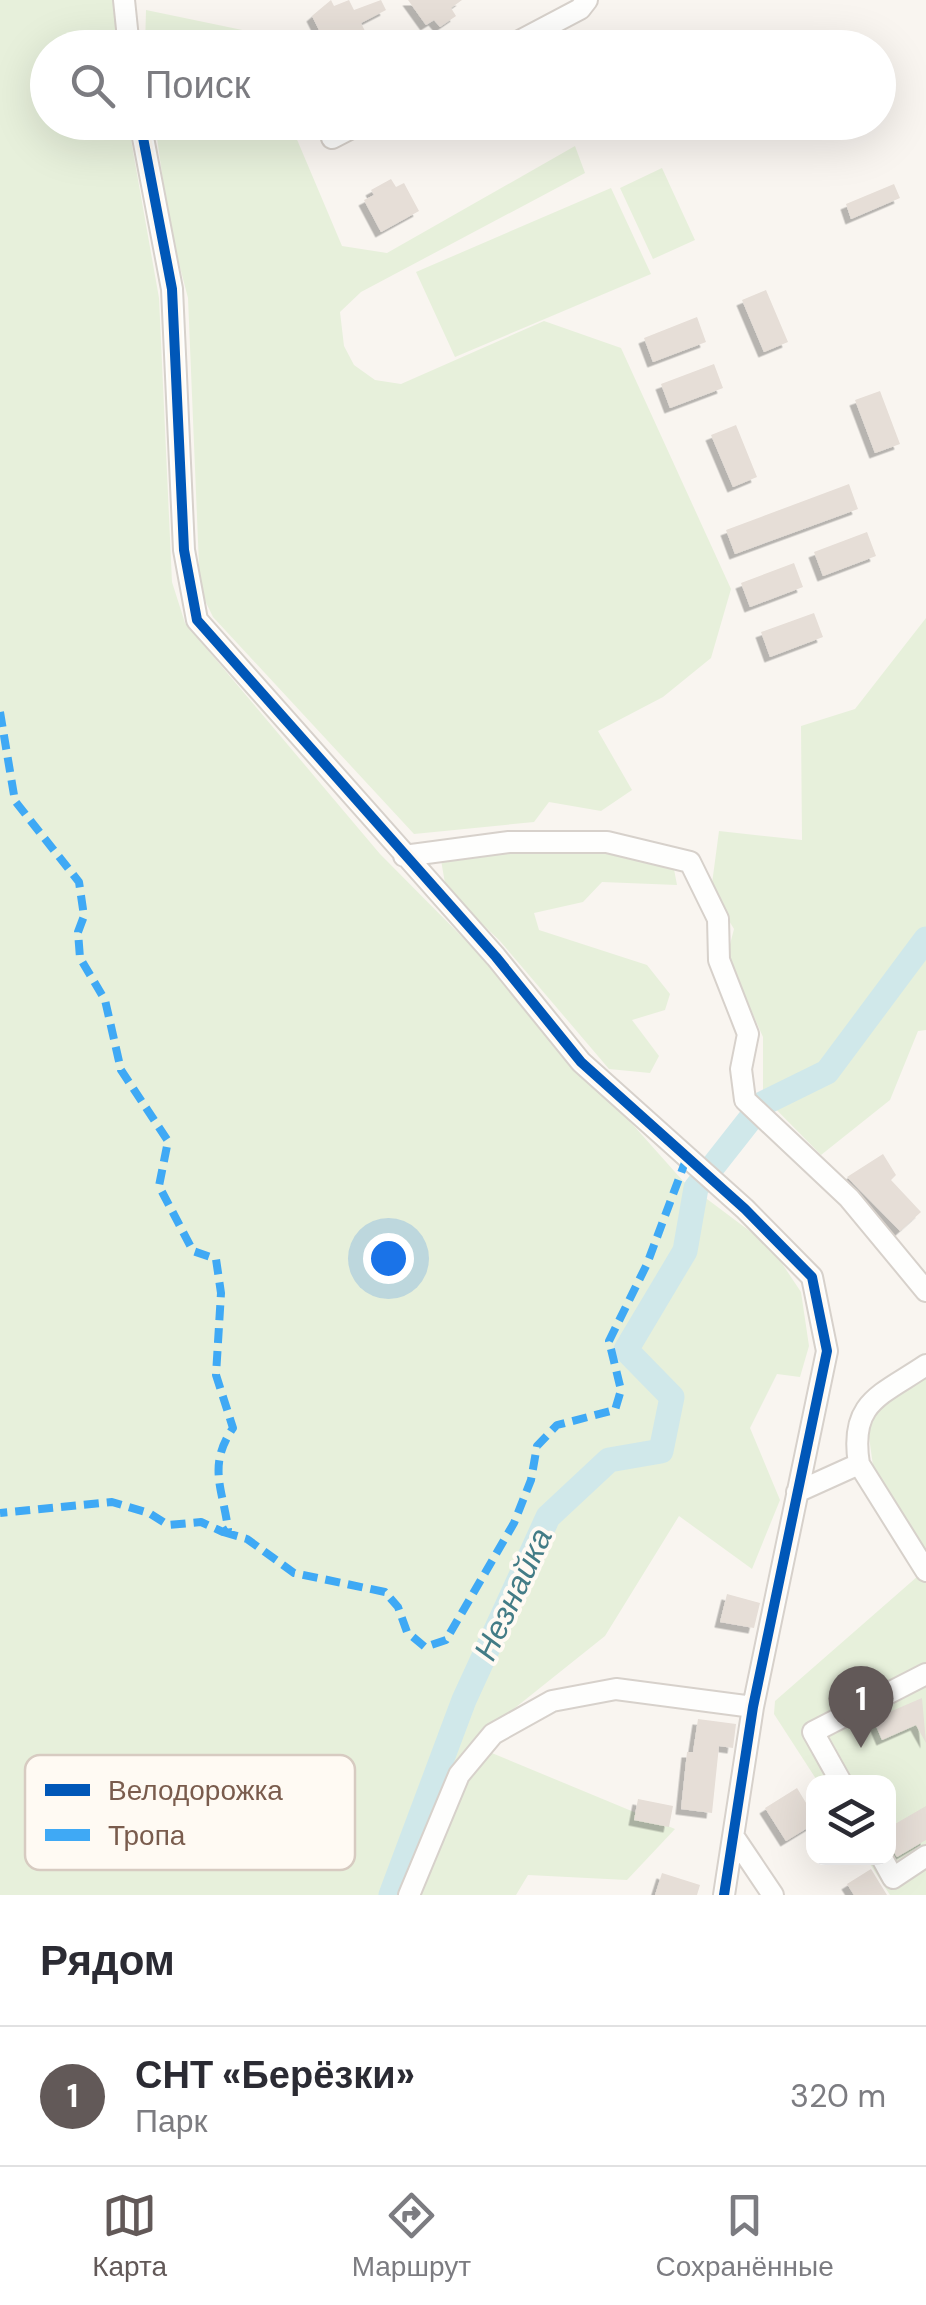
<!DOCTYPE html>
<html lang="ru">
<head>
<meta charset="utf-8">
<style>
	:root { --surface:#fff; --page:#f7f7f7; --text:#2b2b33; --muted:#7c7c81; --line:#e1e1e2; --accent:#625958 }
	body { margin:0; font-family:"DM Sans",sans-serif; background:var(--page); color:var(--text) }
	.controls { position:absolute; right:30px; bottom:30px; display:grid; overflow:hidden; border-radius:20px; box-shadow:0 10px 40px #0002 }
	.controls button { width:90px; height:90px; display:grid; place-items:center; padding:0; border:0; border-bottom:2px solid var(--line); background:var(--surface); color:var(--text); font:50px sans-serif }
	.you { position:absolute; left:388px; top:1258px; width:35px; height:35px; margin:-25px; border:8px solid #fff; border-radius:50%; background:#1a73e8; box-shadow:0 0 0 15px #1a73e833 }
	.badge { display:grid; place-items:center; width:65px; height:65px; border-radius:50%; background:var(--accent); color:#fff; font-size:32px; font-weight:700 }
	.pin { position:absolute; translate:-50% -82px; filter:drop-shadow(0 2px 5px #0008) }
	.pin::after { content:''; position:absolute; top:52px; width:35px; height:30px; background:inherit; clip-path:polygon(0 0,100% 0,50% 100%) }
	.list { margin:0; padding:0; list-style:none }
	h2 { display:flex; justify-content:space-between; align-items:center; height:130px; margin:0; padding:0 40px; font-size:42px }
	h2 small { font-size:32px; font-weight:400; color:var(--muted) }
	.list li { display:grid; grid-template-columns:65px 1fr auto; gap:30px; align-items:center; box-sizing:border-box; height:140px; padding:0 40px; border-top:2px solid var(--line) }
	.list b { display:block; font-size:38px; white-space:nowrap }
	.list p { margin:0; font-size:32px; white-space:nowrap; color:var(--muted) }
	.list em { font-size:32px; font-style:normal; color:var(--muted) }
	.icon { flex:none; width:55px; height:55px; fill:none; stroke:currentColor; stroke-width:2; stroke-linecap:round; stroke-linejoin:round }
	.map { position:relative; flex:none; width:926px; height:1895px; overflow:hidden }
	.search { position:absolute; background:var(--surface); box-shadow:0 10px 40px #0002; left:30px; right:30px; top:30px; height:110px; display:flex; align-items:center; gap:25px; box-sizing:border-box; padding:0 35px; border-radius:55px; color:var(--muted); font-size:38px }
	.sheet { height:270px; background:var(--surface) }
	nav { display:flex; justify-content:space-around; align-items:center; box-sizing:border-box; height:140px; border-top:2px solid var(--line); background:var(--surface); font-size:28px; color:var(--muted) }
	nav a { display:grid; justify-items:center; gap:5px }
	nav .on { color:var(--accent) }
	.map>svg:first-child { display:block }
</style>
</head>
<body>
<div class="map">
<svg width="926" height="1895" viewBox="0 0 926 1895">
	<defs>
		<filter id="shadow"><feDropShadow dx="-5.5" dy="5.5" stdDeviation="0" flood-color="#0004"/></filter>
	</defs>
	<rect width="100%" height="100%" fill="#f9f5f0"/>
	<path fill="#e7f0db" d="M0,0h114l5,47 -71,1v74l80,1 31,175 13,284 13,41 195,231 115,116 188,211 88,66 30,45 8,54 -9,31 -23,-3 -27,54 30,72 -28,69 -73,-53 -74,120 -135,108 205,85 -48,51 -99,-5 -12,20h-516z
		M146,10l106,22 7,15h-114z
		M155,123h135l52,123 45,7 188,-107 10,27 -224,119 -21,20 4,34 10,19 21,15 26,4 143,-63 77,27 110,241 -20,69 -48,39 -65,34 34,59 -31,21 -52,-9 -15,20 -120,12 -201,-217 -13,-27 -12,-292 -19,-73z
		M662,168l33,72 -42,19 -33,-71z
		M611,188l40,86 -196,83 -39,-85z
		M926,618v412l-8,1 -28,69 -69,55 -58,-59v-59l-36,-81 7,-27 -23,-38 8,-60 83,9 -1,-114 54,-17z
		M599,848l74,16 4,21 -75,-3 -19,20 -49,11 5,17 108,35 23,29 -5,16 -33,10 27,36 -9,17 -41,-4 -109,-128 -54,-52 -5,-29 75,-10z
		M926,1373v185l-52,-85 -8,-58z
		M926,1569v326h-36l-24,-37h22v-76h-70l-44,-68 1,-13z"/>
	<g fill="none" stroke-linecap="round" stroke-linejoin="round">
		<path stroke="#d0e8ea" stroke-width="25" d="M391,1895l73,-195 84,-183 61,-57 52,-9 11,-54 -46,-47 59,-99 11,-63 66,-84 65,-32 99,-133"/>
	</g>
	<path fill="#e6ded7" filter="url(#shadow)" d="M331,0l3,6 15,-6 5,10 27,-10 5,10 -25,13 6,12 -29,13 -17,-14 -9,-18z
		M408,0h54l-11,8 5,8 -16,11 -6,-7 -8,5z
		M391,179l5,8 8,-4 15,28 -38,21 -17,-32 10,-5 -3,-5z
		M894,184l6,14 -49,21 -5,-15z
		M766,290l22,52 -24,10 -22,-52z
		M697,317l9,25 -53,20 -9,-24z
		M714,364l9,24 -53,20 -9,-24z
		M880,391l20,53 -25,9 -20,-53z
		M736,425l21,52 -24,10 -22,-52z
		M849,484l9,25 -123,45 -9,-24z
		M867,532l9,24 -53,20 -9,-24z
		M794,563l9,24 -53,20 -9,-24z
		M814,613l9,24 -53,20 -9,-25z
		M883,1154l13,21 -5,5 30,32 -21,19 -53,-54z
		M727,1594l33,9 -6,25 -34,-6z
		M922,1698l4,45 -10,-18 -34,15 -9,-21z
		M698,1719l38,5 -3,24 -14,-2 -7,67 -31,-4 6,-57h6z
		M797,1788l17,28v8l-28,17 -21,-33z
		M638,1799l35,7 -4,21 -35,-7z
		M926,1806v34l-29,17 -9,-13v-16z
		M871,1869l16,26h-33l-7,-11z
		M662,1873l38,12 -3,10h-42z"/>
	<g fill="none" stroke-linecap="round" stroke-linejoin="round">
		<g stroke="#d7d1cb" stroke-width="24">
			<path id="minor" d="M124,0l5,48
				M506,48l74,-39 7,-9
				M140,122l32,167 12,261 13,70 299,337 85,105 164,147 67,68 15,74 -74,356 -29,188
				M332,138l31,-16
				M404,856l105,-14h98l83,20 28,57 1,41 29,74 -7,35 4,31 104,98 77,93
				M859,1464l67,107
				M797,1492l62,-28c-10,-62 21,-68 67,-99
				M841,1782l-28,-50 113,-58
				M736,1840l37,55
				M882,1858l11,20 33,-22
				M409,1895l50,-120 34,-41 59,-33 64,-12 137,18"/>
		</g>
		<use href="#minor" stroke="#fefefd" stroke-width="20"/>
		<path stroke="#3fa9f5" stroke-width="8" stroke-dasharray="15 8" stroke-linecap="butt" d="M0,712l15,89 64,81 5,34 -6,16 2,26 25,42 16,70 47,71 -9,45 34,65 23,8 5,34 -5,82 17,53c-26,38 -10,61 -5,101l-5,3 -22,-10 -33,3 -19,-12 -37,-11 -112,11
			M223,1532l24,7 47,34 91,19 13,15 9,25 18,15 21,-7 68,-117 17,-43 6,-34 20,-21 58,-15 6,-20 -12,-49 38,-77 40,-107"/>
		<g stroke="#fffaf3" stroke-width="16">
			<path id="cycleway" d="M140,122l32,167 12,261 13,70 299,337 85,105 164,147 67,68 15,74 -74,356 -29,188"/>
		</g>
		<use href="#cycleway" stroke="#0057b8" stroke-width="10"/>
	</g>
	<g text-anchor="middle" dominant-baseline="central" stroke-width="8" stroke-linejoin="round" paint-order="stroke">
		<g font-size="32" font-style="italic" fill="#437c86" stroke="#fffaf3">
			<text transform="translate(513 1594) rotate(-65)">Незнайка</text>
		</g>
	</g>
	<rect x="25" y="1755" width="330" height="115" rx="15" fill="#fffaf3" stroke="#d7cbc1" stroke-width="2.5"/>
	<rect x="45" y="1784" width="45" height="12" fill="#0057b8"/>
	<rect x="45" y="1829" width="45" height="12" fill="#3fa9f5"/>
	<g font-size="28" fill="#7a5c4d">
		<text x="108" y="1800">Велодорожка</text>
		<text x="108" y="1845">Тропа</text>
	</g>
</svg>
<div class="controls">
<button><svg class="icon" aria-label="layers" viewBox="0 0 24 24"><path d="M12 4l9 5-9 5-9-5zM3 14l9 5 9-5"/></svg></button>
</div>
<div class="you"></div>
<div class="pin badge" style="left:861px;top:1748px">1</div>
<div class="search"><svg class="icon" aria-label="search" viewBox="0 0 24 24"><circle cx="10" cy="10" r="6"/><path d="M15 15l6 6"/></svg>Поиск</div>
</div>
<section class="sheet">
<h2>Рядом<small></small></h2>
<ul class="list">
<li><span class="badge">1</span><div><b>СНТ «Берёзки»</b><p>Парк</p></div><em>320 m</em></li>
</ul>
</section>
<nav>
<a class="on"><svg class="icon" aria-label="map" viewBox="0 0 24 24"><path d="M3 6l6-2 6 2 6-2v14l-6 2-6-2-6 2zM9 4v14M15 6v14"/></svg>Карта</a>
<a><svg class="icon" aria-label="directions" viewBox="0 0 24 24"><path d="M12 3l9 9-9 9-9-9zM9 14v-3h6M13 9l2 2-2 2"/></svg>Маршрут</a>
<a><svg class="icon" aria-label="saved" viewBox="0 0 24 24"><path d="M7 4h10v16l-5-4-5 4z"/></svg>Сохранённые</a>
</nav>
</body>
</html>
